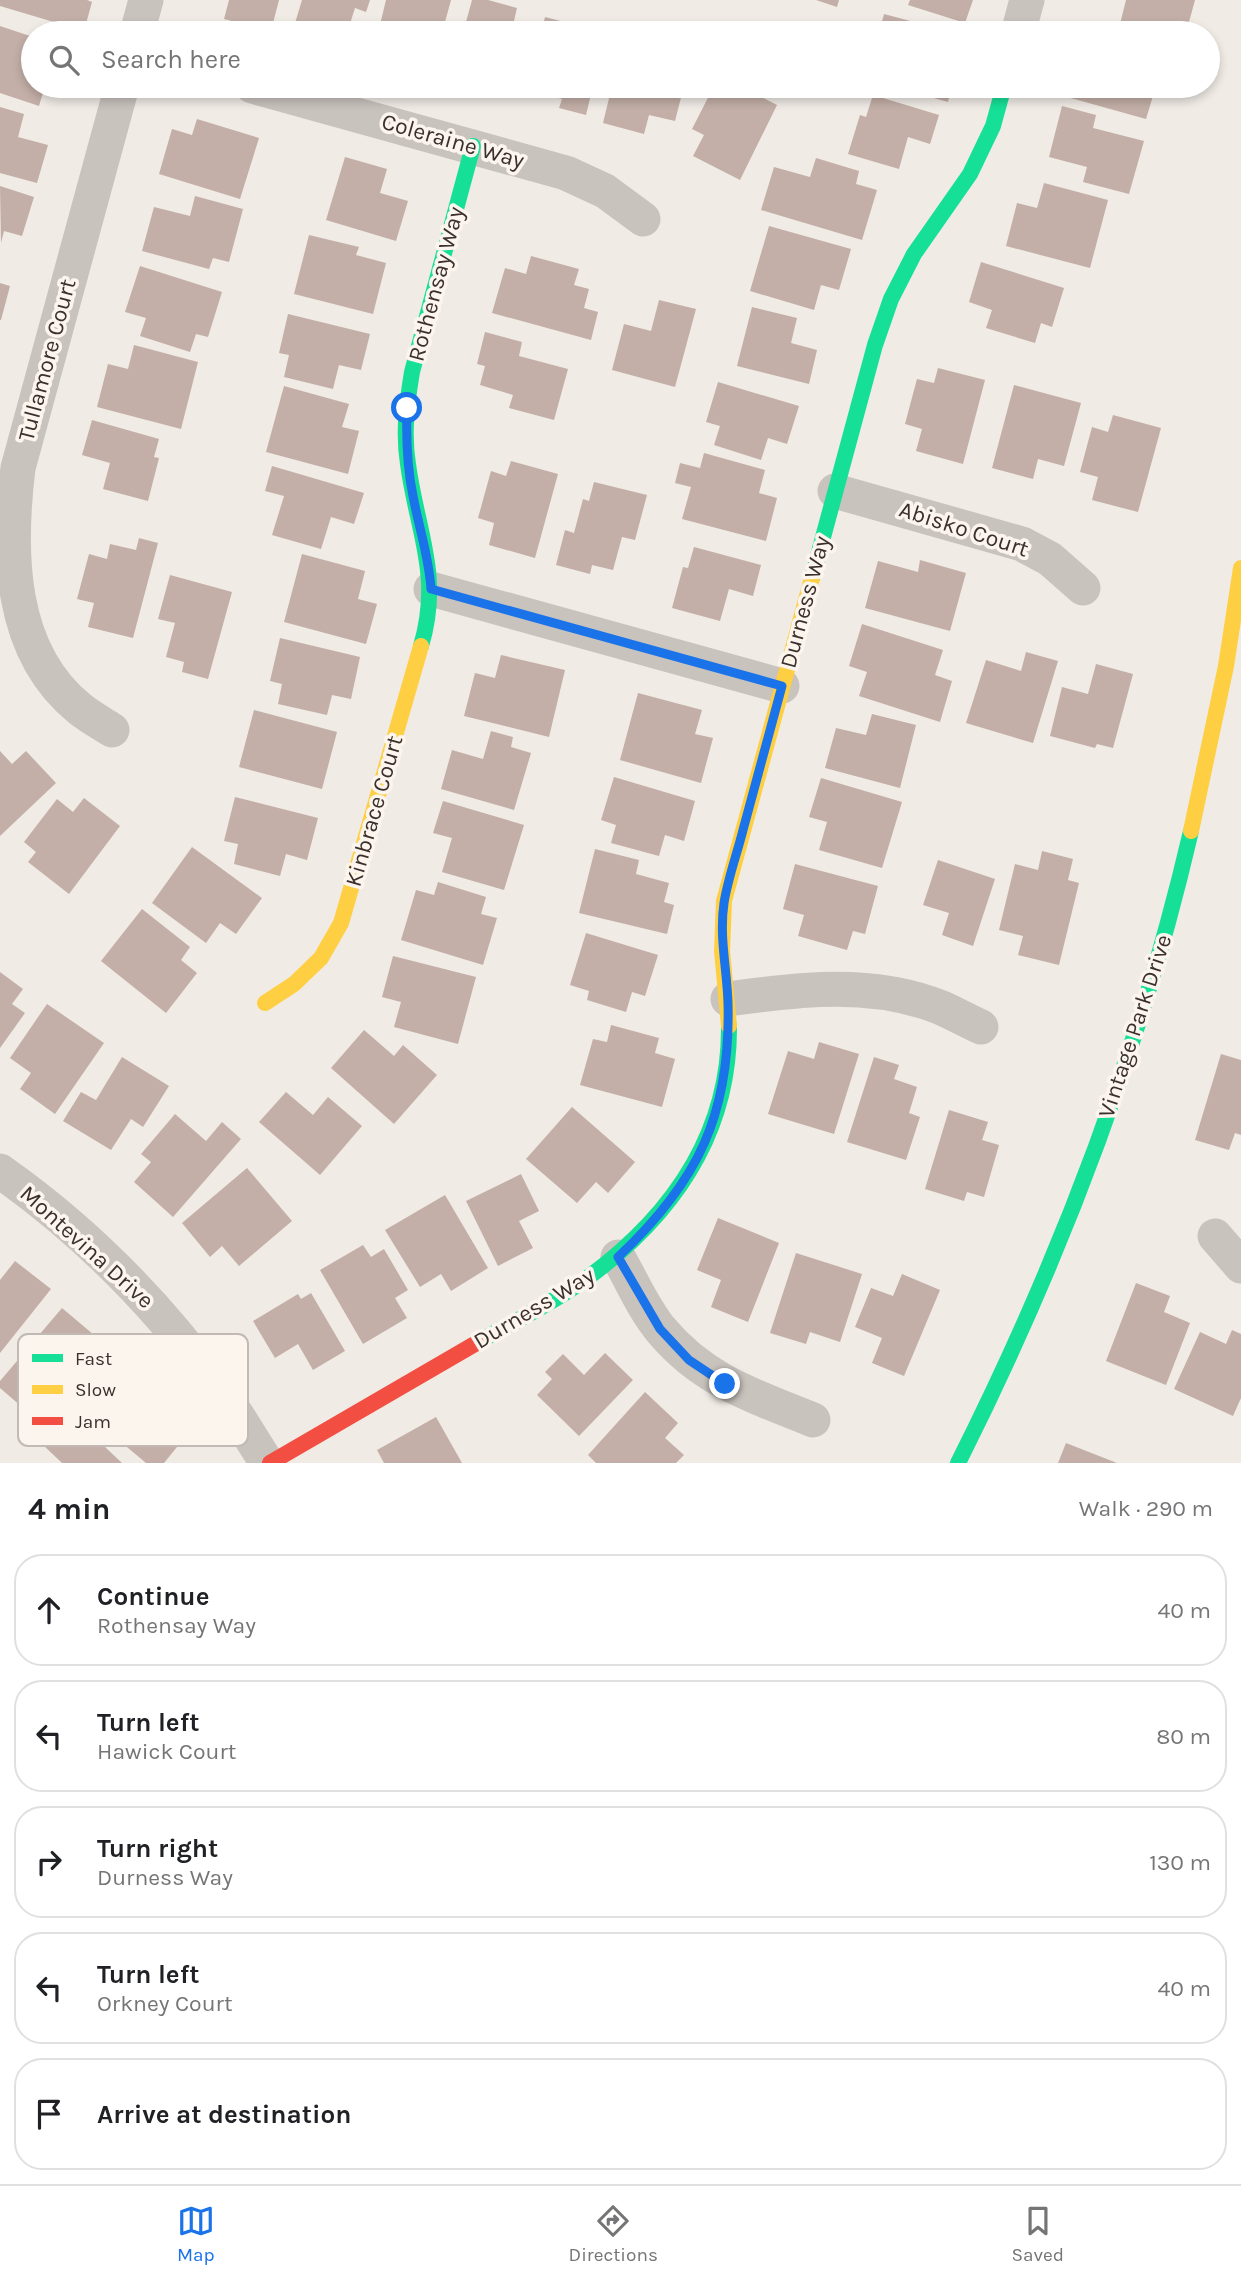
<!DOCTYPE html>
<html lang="en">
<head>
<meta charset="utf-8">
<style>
	:root { --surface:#fff; --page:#f2f2f2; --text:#202124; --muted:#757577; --line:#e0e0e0; --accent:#1a73e8 }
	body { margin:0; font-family:Karla,sans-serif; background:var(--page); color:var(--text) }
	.stop { position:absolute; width:21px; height:21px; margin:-16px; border:5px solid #1a73e8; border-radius:50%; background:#fff }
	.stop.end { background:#1a73e8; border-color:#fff; box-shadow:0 2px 7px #0008 }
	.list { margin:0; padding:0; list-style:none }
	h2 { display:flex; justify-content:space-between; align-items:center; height:91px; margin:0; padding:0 28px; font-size:30px }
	h2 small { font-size:23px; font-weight:400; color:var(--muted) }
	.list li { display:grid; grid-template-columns:46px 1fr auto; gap:21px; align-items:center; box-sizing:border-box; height:112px; margin:0 14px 14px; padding:0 14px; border:2px solid var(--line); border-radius:28px }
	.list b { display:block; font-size:26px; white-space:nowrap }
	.list p { margin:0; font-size:23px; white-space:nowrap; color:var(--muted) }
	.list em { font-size:23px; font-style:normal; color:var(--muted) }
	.icon { flex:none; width:38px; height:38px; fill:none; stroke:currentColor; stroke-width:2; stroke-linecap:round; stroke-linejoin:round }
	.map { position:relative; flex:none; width:1241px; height:1463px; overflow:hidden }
	.search { position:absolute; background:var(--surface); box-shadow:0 4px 10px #0003; left:21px; right:21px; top:21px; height:77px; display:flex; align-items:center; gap:18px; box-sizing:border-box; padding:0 24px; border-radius:38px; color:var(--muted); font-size:26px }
	.sheet { height:721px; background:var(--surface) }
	nav { display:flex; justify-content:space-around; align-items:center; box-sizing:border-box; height:98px; border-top:2px solid var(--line); background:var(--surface); font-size:19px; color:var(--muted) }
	nav a { display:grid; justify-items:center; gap:4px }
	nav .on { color:var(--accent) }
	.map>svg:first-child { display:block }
</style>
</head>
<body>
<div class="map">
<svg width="1241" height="1463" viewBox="0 0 1241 1463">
	<rect width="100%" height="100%" fill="#f0ebe5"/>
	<path fill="#c3afa7" d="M0,0h87l5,2 -8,29 -84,-25z
		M229,0h50l-8,31 -47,-12z
		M302,0h68l-4,12 -11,-4 -8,25h-55z
		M386,0h65l-9,33h-64z
		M472,0h16l29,8 -3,13 19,5 -2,7h-68z
		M816,0h23l-2,7z
		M910,0h63l-8,23 -57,-18z
		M1126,0h69l-9,33h-46l-21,-5z
		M884,14l64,17 -1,2h-68z
		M545,17l58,15v1h-62z
		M0,26l33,11v49h12l-6,20 -39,-13z
		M542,86h51l-7,29 -27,-7 3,-9 -22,-6z
		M612,86h72l-9,35 -26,-6 -5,19 -41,-11z
		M714,86h5l17,8 4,-8 37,19 -37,75 -47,-24 11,-21 -12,-6z
		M891,86h61l-4,16z
		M1071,86h85l-10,33 -79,-22z
		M873,95l66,20 -9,29 -22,-7 -9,32 -51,-15 12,-39 6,2z
		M1062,106l34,9 -3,13 51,13 -15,53 -46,-12 4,-15 -38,-10z
		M0,107l24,7 -6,23 30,8 -11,38 -37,-10z
		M197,119l62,19 -19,61 -81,-25 13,-45 20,6z
		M345,157l42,12 -7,24 28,8 -12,40 -70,-21z
		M816,158l43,13 -3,13 21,6 -15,50 -101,-30 13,-43 36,10z
		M1044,183l64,17 -18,68 -84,-22 11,-43 20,5z
		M0,186l34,11 -12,39 -18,-5 -3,12z
		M195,196l48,13 -14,53 -16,-4 -4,11 -67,-18 12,-44 36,9z
		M769,226l82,23 -12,41 -18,-5 -7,25 -64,-19z
		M309,235l50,12 -3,8 30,8 -13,51 -79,-20z
		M531,256l48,13 -5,16 15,4 -5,19 14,4 -7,28 -99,-27 13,-45 21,6z
		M981,262l83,26 -12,39 -11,-4 -6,20 -49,-15 6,-18 -23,-8z
		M140,266l82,26 -14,45 -12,-3 -6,18 -50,-16 6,-18 -21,-6z
		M0,283l10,3 -9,34h-1z
		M659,300l37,9 -21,78 -63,-17 12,-46 27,7z
		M752,307l45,11 -6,25 26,7 -8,34 -72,-18z
		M288,314l82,20 -9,36 -22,-5 -6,24 -49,-12 5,-22 -10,-2z
		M485,332l37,10 -3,14 49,13 -14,51 -45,-12 4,-13 -33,-10 5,-19 -8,-2z
		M134,345l64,17 -17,67 -84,-22 11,-43 20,5z
		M938,368l47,12 -22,84 -47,-13 6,-22 -17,-5 12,-45 17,4z
		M718,382l81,24 -12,38 -19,-6 -7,22 -47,-15 6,-19 -14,-4z
		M1014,385l67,18 -17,63 -26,-7 -5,20 -41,-11z
		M284,386l65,18 -7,23 17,4 -11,43 -82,-22z
		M1113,415l48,13 -23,84 -46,-12 6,-23 -18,-5 12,-45 16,5z
		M92,420l67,19 -5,18 5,1 -11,43 -45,-12 7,-26 -28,-8z
		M704,453l61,17 -6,23 18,5 -11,43 -84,-22 9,-32 -16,-4 5,-20 20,5z
		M511,461l47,13 -23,84 -46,-13 5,-22 -16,-5 13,-47 15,5z
		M272,466l92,27 -10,31 -23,-7 -10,32 -49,-14 12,-39 -19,-5z
		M594,482l53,13 -12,45 -13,-3 -9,33 -21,-5 -2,9 -34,-9 9,-35 9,3 9,-34 6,2z
		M139,538l19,5 -25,95 -45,-11 6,-24 -17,-4 12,-45 18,5 3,-15 26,6z
		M694,547l67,18 -8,31 -24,-7 -9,32 -48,-13 11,-41 5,1z
		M302,554l63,17 -7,28 19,5 -11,40 -82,-22z
		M920,560l46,13 -16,58 -85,-23 13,-47 40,11z
		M170,575l62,17 -24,87 -26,-7 2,-10 -18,-5 9,-34 -17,-4z
		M862,624l81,26 -8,25 17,6 -12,41 -81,-26 8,-24 -18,-6z
		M280,638l80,19 -9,42 -19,-4 -5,20 -49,-11 4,-20 -12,-3z
		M1026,652l32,9 -25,82 -67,-20 20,-63 35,11z
		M501,655l64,15 -16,67 -85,-21 11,-43 20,5z
		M1096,664l37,10 -20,74 -16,-4 -2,4 -45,-12 12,-49 26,7z
		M638,693l64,17 -7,24 18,4 -12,45 -81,-23z
		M254,710l83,22 -15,57 -83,-22z
		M872,714l44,11 -16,63 -75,-20 11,-40 30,7z
		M491,731l22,6 -2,10 20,6 -17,57 -73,-21 11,-39 31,9z
		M0,751l12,13 14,-13 30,32 -56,53z
		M614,777l81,24 -11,40 -19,-6 -6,21 -48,-13 5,-18 -15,-5z
		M821,778l81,24 -20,66 -63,-18 8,-28 -18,-5z
		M235,797l83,21 -11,42 -21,-6 -6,22 -46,-12 4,-20 -14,-3z
		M84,798l36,28 -51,68 -41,-32 8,-10 -12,-10 33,-43 16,13z
		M443,801l81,24 -20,65 -62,-18 10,-34 -19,-5z
		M192,847l70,51 -26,36 -16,-11 -14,20 -54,-40z
		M595,849l44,11 -3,14 33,9 -5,19 10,3 -7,29 -88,-21z
		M1042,851l31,8 -5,21 11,3 -20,82 -41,-10 5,-19 -24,-6 16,-66 23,6z
		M938,860l57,19 -22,67 -31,-11 7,-22 -26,-8z
		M795,864l83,22 -13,48 -12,-3 -6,19 -49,-14 6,-21 -21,-6z
		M438,882l48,15 -5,17 16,4 -14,47 -82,-25 15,-50 18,5z
		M142,909l48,38 -9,13 16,13 -31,40 -65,-52z
		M586,933l72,22 -13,41 -13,-4 -6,20 -39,-12 2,-9 -19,-6z
		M393,956l83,21 -18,67 -64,-17 7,-25 -19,-5z
		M0,972l23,17 -11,15 13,9 -25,35z
		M47,1004l57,39 -49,71 -35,-25 11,-16 -21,-15z
		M611,1025l48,13 -4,15 20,6 -13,48 -82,-22 13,-46 14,3z
		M364,1030l30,26 9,-11 34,30 -43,49 -63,-56z
		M819,1042l40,12 -25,80 -66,-20 20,-63 26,8z
		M1221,1054l20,6v75l-6,-2 -6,17 -34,-10z
		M122,1057l47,29 -26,41 -12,-8 -20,31 -48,-29 18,-29 15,8z
		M874,1057l25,8 -5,14 23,8 -8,26 11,4 -14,43 -59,-18z
		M286,1092l27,23 15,-18 34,29 -42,49 -61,-53z
		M572,1107l63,55 -27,31 -12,-11 -19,21 -51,-44z
		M949,1110l39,12 -6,18 17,5 -15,52 -17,-5 -3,9 -39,-12z
		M175,1114l31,27 16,-19 19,17 -68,78 -39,-35 17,-20 -10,-8z
		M247,1168l45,53 -53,45 -17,-20 -12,11 -28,-34z
		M521,1174l18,37 -20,10 14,27 -35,18 -32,-65z
		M445,1195l43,73 -37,23 -10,-17 -21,13 -35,-57z
		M718,1218l61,25 -31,79 -37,-15 10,-27 -24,-10z
		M363,1245l8,12 13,-8 24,41 -13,8 12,20 -44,26 -43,-74z
		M796,1253l66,21 -22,68 -30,-10 -4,12 -36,-11z
		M15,1261l36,28 -51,64v-73z
		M902,1274l38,16 -36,86 -32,-13 10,-25 -27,-11 16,-39 22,8z
		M1136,1283l34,13 -6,16 26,11 -24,62 -60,-24z
		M311,1293l34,58 -32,19 -15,-26 -23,14 -22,-37 45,-27 3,5z
		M62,1308l32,27 -65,78 -29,-25v-7z
		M1232,1330l9,4v64l-8,18 -59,-27 26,-57 26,12z
		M605,1353l28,27 -54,56 -42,-41 15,-16 -7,-7 18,-18 21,21z
		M107,1370l47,38 -10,12 33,27 -13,16h-18l-68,-57z
		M645,1392l33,31 -13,15 19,17 -8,8h-80l-8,-8z
		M70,1414l52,49h-60l-20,-19z
		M436,1417l26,46h-78l-7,-13z
		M1066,1443l51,20h-59z"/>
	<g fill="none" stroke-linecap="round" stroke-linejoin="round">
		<path stroke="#c9c3be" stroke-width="35" d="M137,33l9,-33
			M1018,33l9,-33
			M252,86l314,87 39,18 38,28
			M835,491l187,53 28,15 33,29
			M431,589l351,97
			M112,730c-11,-7 -22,-13 -32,-21 -72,-58 -72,-158 -62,-241l104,-382
			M728,999c71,-10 145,-19 214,9 13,6 26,13 39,19
			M0,1171c84,59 156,132 217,215 18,24 33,51 50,77
			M1215,1236l26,30
			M618,1257c14,24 26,53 44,74 42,50 92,65 151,89"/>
		<path stroke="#16e098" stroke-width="16" d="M812,578l63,-233 16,-46 23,-45 56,-80 23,-48 11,-40
			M421,646c21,-71 -4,-114 -13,-182 -5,-31 -1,-62 4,-92l61,-226
			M480,1341c35,-20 73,-38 106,-62 85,-62 144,-144 143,-253
			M958,1463c101,-201 182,-412 233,-632"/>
		<path stroke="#ffcf43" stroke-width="16" d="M1191,831l35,-165 15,-98
			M265,1003l29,-19 27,-26 20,-35 80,-277
			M729,1026l-7,-75 2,-50 88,-323"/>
		<path stroke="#f24e42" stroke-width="16" d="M270,1463l210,-122"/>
	</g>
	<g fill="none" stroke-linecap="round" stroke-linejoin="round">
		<path stroke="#1a73e8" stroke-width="9" d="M407,408c-1,30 0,59 6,88 6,32 16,61 18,93l351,97c-13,48 -26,96 -39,144 -6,24 -15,48 -19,73 -5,34 3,66 4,100 3,111 -30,179 -110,254l42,72 29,31 36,24"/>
	</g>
	<g text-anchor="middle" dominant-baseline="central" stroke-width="7" stroke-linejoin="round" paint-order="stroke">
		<g font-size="23" fill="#3b302b" stroke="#fbf5ee">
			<text transform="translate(453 141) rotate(16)">Coleraine Way</text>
			<text transform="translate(436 284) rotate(-75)">Rothensay Way</text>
			<text transform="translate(47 360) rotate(-75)">Tullamore Court</text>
			<text transform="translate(964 529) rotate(18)">Abisko Court</text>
			<text transform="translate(805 602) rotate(-75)">Durness Way</text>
			<text transform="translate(374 811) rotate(-74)">Kinbrace Court</text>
			<text transform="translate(1135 1026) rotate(-72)">Vintage Park Drive</text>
			<text transform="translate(87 1247) rotate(42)">Montevina Drive</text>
			<text transform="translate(534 1308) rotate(-31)">Durness Way</text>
		</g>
	</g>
	<rect x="18" y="1334" width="230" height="112" rx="10" fill="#fbf5ee" stroke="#c1bab4" stroke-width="2"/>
	<rect x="32" y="1354" width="31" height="8" fill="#16e098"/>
	<rect x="32" y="1385" width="31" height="9" fill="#ffcf43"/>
	<rect x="32" y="1417" width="31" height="8" fill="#f24e42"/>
	<g font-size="19" fill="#3b302b">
		<text x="75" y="1365">Fast</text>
		<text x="75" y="1396">Slow</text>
		<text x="75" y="1428">Jam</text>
	</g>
</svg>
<div class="stop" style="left:407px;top:408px"></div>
<div class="stop end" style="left:725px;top:1384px"></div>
<div class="search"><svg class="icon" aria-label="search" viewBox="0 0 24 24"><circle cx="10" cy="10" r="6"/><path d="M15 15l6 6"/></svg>Search here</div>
</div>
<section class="sheet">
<h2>4 min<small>Walk · 290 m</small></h2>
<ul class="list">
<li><svg class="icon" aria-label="ahead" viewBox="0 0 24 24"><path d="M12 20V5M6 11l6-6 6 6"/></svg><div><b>Continue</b><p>Rothensay Way</p></div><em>40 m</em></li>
<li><svg class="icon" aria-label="left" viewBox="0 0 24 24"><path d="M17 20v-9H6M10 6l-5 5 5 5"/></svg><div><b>Turn left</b><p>Hawick Court</p></div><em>80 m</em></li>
<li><svg class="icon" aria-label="right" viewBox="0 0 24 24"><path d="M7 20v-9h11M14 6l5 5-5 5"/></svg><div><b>Turn right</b><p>Durness Way</p></div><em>130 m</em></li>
<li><svg class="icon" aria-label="left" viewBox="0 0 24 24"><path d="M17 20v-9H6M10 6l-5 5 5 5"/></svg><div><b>Turn left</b><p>Orkney Court</p></div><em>40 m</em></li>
<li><svg class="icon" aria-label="arrive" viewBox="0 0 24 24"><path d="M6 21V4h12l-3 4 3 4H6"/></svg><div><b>Arrive at destination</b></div></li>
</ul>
</section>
<nav>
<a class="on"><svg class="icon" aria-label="map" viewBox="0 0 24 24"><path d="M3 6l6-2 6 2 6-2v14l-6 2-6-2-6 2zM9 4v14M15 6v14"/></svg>Map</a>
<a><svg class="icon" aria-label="directions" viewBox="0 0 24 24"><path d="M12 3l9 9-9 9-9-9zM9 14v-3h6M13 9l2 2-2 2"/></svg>Directions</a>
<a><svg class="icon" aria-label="saved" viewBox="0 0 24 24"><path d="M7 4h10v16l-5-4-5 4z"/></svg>Saved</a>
</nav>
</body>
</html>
